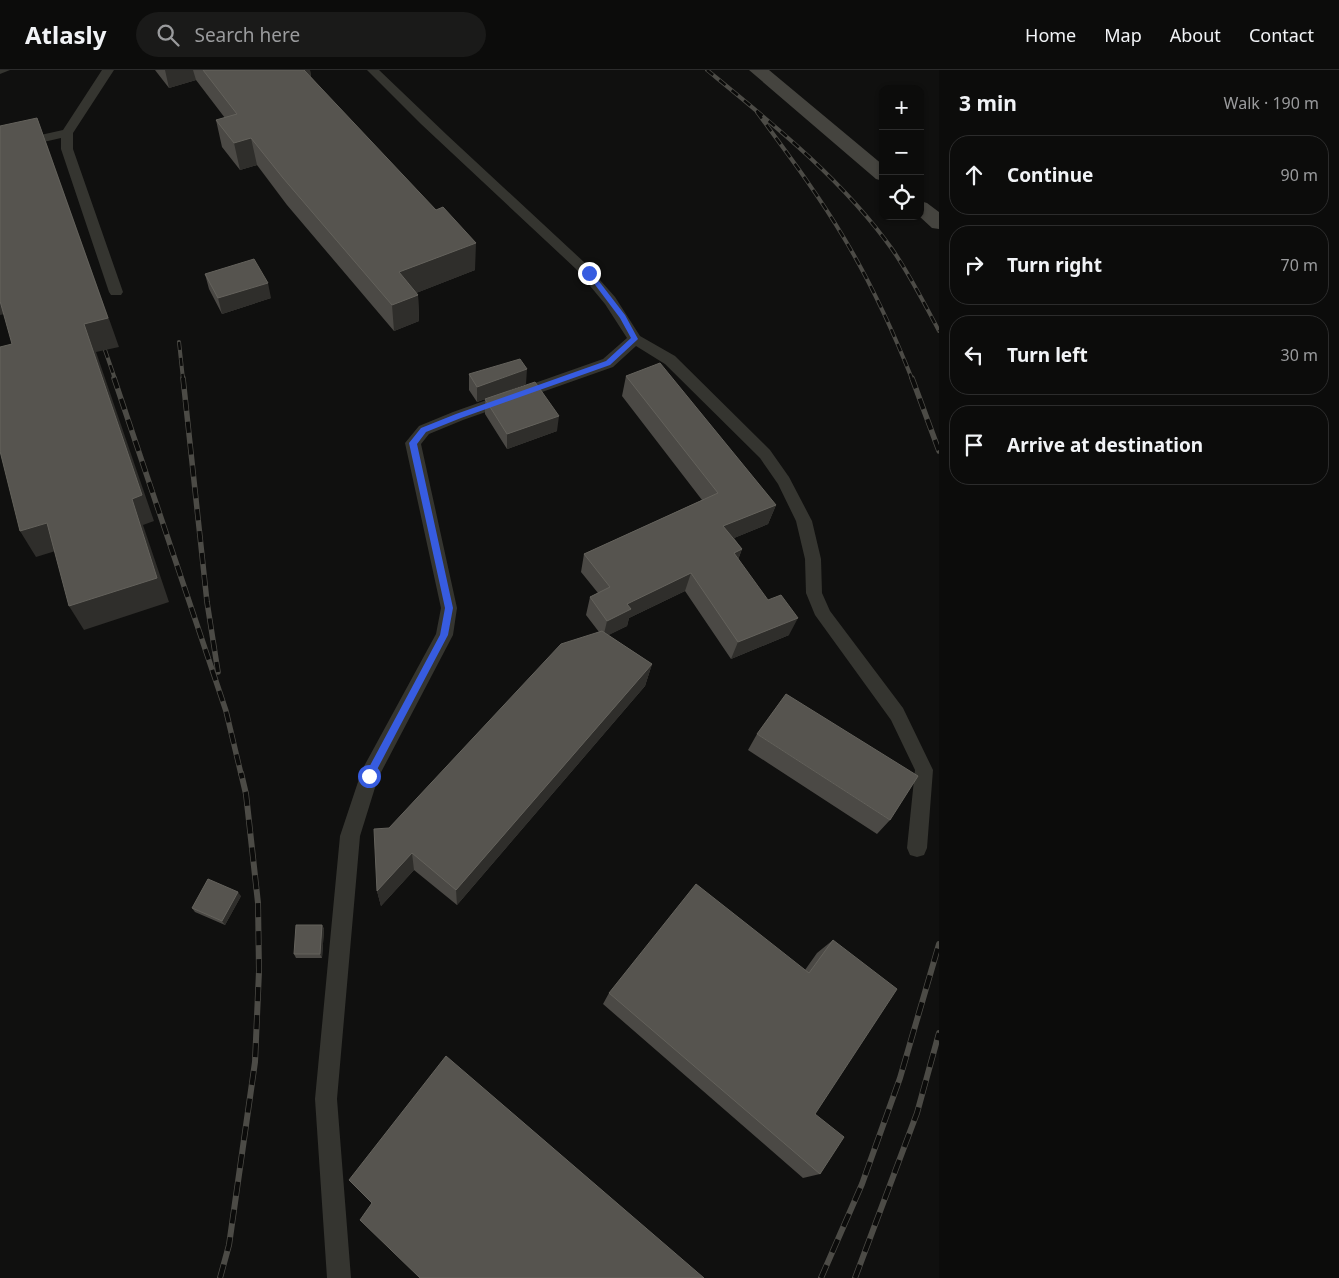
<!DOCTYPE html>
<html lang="en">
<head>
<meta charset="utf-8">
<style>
	:root { --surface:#0c0c0b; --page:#1a1a19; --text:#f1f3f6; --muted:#9a9b9d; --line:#2c2c2c }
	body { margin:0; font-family:"Noto Sans",sans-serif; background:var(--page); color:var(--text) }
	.controls { position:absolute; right:15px; top:15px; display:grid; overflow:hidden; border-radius:10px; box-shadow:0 1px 4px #0004 }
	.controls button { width:45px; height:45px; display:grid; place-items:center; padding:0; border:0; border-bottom:1px solid var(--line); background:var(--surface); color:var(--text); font:25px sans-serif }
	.stop { position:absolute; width:15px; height:15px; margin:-11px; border:4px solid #375ce0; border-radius:50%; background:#fff }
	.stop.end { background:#375ce0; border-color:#fff; box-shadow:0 1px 5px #0008 }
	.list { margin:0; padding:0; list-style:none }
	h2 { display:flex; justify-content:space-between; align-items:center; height:65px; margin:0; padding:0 20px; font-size:21px }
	h2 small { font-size:16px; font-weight:400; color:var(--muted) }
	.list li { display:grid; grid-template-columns:32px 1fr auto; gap:15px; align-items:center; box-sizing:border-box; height:80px; margin:0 10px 10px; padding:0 10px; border:1px solid var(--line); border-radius:20px }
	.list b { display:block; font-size:19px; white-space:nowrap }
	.list em { font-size:16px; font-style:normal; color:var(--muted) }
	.icon { flex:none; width:28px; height:28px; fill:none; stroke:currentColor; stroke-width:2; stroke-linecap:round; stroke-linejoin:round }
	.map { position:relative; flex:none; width:939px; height:1208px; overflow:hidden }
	header { display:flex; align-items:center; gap:30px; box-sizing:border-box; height:70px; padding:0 25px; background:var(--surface); border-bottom:1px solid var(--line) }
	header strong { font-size:24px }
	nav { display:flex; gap:28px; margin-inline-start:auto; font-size:18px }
	.search { width:350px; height:45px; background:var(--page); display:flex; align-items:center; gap:12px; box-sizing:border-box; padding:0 18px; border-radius:28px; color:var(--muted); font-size:19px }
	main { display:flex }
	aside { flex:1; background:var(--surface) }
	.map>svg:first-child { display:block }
</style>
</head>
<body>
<header>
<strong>Atlasly</strong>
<div class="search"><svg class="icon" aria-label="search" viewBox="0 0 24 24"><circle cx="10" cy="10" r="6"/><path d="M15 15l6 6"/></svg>Search here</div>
<nav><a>Home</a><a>Map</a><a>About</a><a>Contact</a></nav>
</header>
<main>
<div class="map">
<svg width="939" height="1208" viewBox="0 0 939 1208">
	<rect width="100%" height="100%" fill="#10100f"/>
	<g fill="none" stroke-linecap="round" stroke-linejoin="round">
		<path fill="#353530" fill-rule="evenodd" d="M0,0h10l-10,4z
			M102,0h12l-41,63v16l50,143 -2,3h-10l-2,-3 -48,-143v-11l-61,14v-8l63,-14z
			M367,0h12l68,65 138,128 30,34 25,39 35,20 95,94 19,27 23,44 9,38 1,34 8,18 73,97 30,62 -6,78 -3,7 -7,2 -7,-2 -3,-7 8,-78 -24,-50 -76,-105 -9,-22 -1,-34 -9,-38 -18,-37 -18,-26 -95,-94 -29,-18 -23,21 -150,53 -34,14 -8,10 36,164 -4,27 -75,143 -18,58 -23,263 14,179h-24l-12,-179 25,-263 22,-66 74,-136 5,-26 -36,-165 14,-17 34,-14 150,-53 24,-21 -22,-34 -29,-35 -155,-145z"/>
		<path fill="#45443f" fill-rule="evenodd" d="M749,0h20l114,95v16l-7,-2z
			M920,131l7,2 12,9v17l-7,-1 -13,-12h1z"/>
		<g stroke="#4c4b46" stroke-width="4">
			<path id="rail-far2" d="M707,0c66,54 135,109 185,179 18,26 32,54 47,82
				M757,42c30,41 61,82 87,126 27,45 49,93 68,141
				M179,272l4,37
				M105,280l10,29"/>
		</g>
		<g stroke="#4c4b46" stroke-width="5.5">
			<path id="rail-far1" d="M114,308l112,333 15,63
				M183,308l24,224 11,70
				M912,308l27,73"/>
		</g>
		<g stroke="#4c4b46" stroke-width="6">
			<path id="rail" d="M220,1208l9,-33 26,-183 4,-91 -1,-68 -12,-109 -5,-21
				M821,1208l41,-94 38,-106 39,-134
				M855,1208l62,-165 22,-80"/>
		</g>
		<use href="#rail-far2" stroke="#0b0b0a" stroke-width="2.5" stroke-dasharray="8" stroke-linecap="butt"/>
		<use href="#rail-far1" stroke="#0b0b0a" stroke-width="4" stroke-dasharray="11" stroke-linecap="butt"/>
		<use href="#rail" stroke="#0b0b0a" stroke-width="4.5" stroke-dasharray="14" stroke-linecap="butt"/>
	</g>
	<path fill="#4b4945" d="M155,0h155l1,7 164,193 -59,23 2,2 1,26 -25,10 -107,-126 -30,-40 -17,5 -18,-23 -6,-27 9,-2 -29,-38 -27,8z
		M205,204l66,24 -49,16 -13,-25z
		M469,304l57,10 -49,18 -8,-12z
		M626,306l150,129 -8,19 -34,14 8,11 -4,11 51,75 -58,24 -46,-68 -56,27 -2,8 -19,9 44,29 -7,22 -188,219 -43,-35 -33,36 -4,-15 12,-63 210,-196 -13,-17 4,-18 8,-4 -17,-21 3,-18 118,-54 -80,-104z
		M485,329l72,32 -50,18 -22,-35z
		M757,664l133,86 -13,14 -129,-84z
		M241,826l-16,29 -30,-13 -3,-4z
		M322,855l2,4 -2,29h-26l-2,-4z
		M833,870l-18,174 5,60 -17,4 -200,-174 6,-11 196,-23 12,-17z"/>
	<path fill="#2f2e2b" d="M165,0h28l3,10 -27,8z
		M302,0h8l3,22z
		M37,48l11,29 71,200 -23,5 58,169 -11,4 26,77 -85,28 -15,-24 63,-107 -48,-175z
		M251,68l6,27 -17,5 -6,-27z
		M476,173l-1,27 -74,29 -2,-27z
		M268,213l3,15 -49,16 -4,-16z
		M0,224l9,19 -9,2z
		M418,225l1,26 -25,10 -2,-26z
		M527,299l-1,15 -49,18v-15z
		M559,346l-2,15 -50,18v-15z
		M776,435l-8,19 -51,21 6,-19z
		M47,453l15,26 -26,8 -16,-26z
		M742,479l-7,18 -1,-14z
		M691,503l-6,18 -56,27 -2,8 -24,12 4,-17 20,-17z
		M798,548l-9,17 -58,24 7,-17z
		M652,594l-7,22 -188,219 -1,-15z
		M412,783l2,17 -33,36 -4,-15z
		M238,822l3,4 -16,29 -3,-4z
		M322,855l2,4 -2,29 -2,-4z"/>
	<path fill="#56544f" stroke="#64625c" d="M203,0h101l132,140 7,-3 33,36 -77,29 19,23 -26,10 -109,-127 -32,-40 -17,5 -18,-23 21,-6z
		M37,48l71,200 -24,6 58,171 -10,4 25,79 -88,28 -22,-83 -27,8 -20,-80v-104l12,-3 -12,-43v-175z
		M254,189l14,24 -50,15 -13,-24z
		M520,289l7,10 -50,18 -8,-13z
		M660,293l116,142 -53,21 19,23 -8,4 34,47 13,-5 17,23 -60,24 -47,-69 -64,31 4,5 -24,12 -17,-24 20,-10 -26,-33 134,-61 -92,-117z
		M535,312l24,34 -52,18 -22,-35z
		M602,561l50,33 -196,226 -44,-37 -35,38 -3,-62 15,-1 172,-184z
		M786,624l132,82 -28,44 -133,-86z
		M208,809l30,13 -16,29 -30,-13z
		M696,814l113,89 24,-33 64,49 -82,125 29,23 -24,37 -211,-181z
		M296,855h26l-2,29h-26z
		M446,986l258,222h-284l-60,-58 12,-17 -23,-23z"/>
	<path fill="#375ce0" d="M587,201h4l34,44 13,24 -1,1 -27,25 -149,53 -35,14 -9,12 36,164 -5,27 -76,144h-6v-6l74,-138 5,-27 -36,-165 12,-15 35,-14 150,-53 25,-23 -11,-20 -33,-44z"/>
</svg>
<div class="controls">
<button>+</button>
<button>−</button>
<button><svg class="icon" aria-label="locate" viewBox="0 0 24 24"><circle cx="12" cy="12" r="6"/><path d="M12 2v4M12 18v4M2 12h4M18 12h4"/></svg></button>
</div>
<div class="stop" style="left:369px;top:706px"></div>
<div class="stop end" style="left:589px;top:203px"></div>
</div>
<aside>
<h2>3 min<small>Walk · 190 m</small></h2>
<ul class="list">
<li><svg class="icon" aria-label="ahead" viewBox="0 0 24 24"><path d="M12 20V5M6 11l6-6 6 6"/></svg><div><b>Continue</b></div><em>90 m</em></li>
<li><svg class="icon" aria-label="right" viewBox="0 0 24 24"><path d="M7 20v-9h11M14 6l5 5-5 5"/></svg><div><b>Turn right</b></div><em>70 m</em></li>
<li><svg class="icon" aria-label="left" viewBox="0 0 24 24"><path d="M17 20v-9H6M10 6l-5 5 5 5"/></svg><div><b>Turn left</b></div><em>30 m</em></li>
<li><svg class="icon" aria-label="arrive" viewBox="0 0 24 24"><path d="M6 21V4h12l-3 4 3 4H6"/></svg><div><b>Arrive at destination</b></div></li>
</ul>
</aside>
</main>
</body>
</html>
